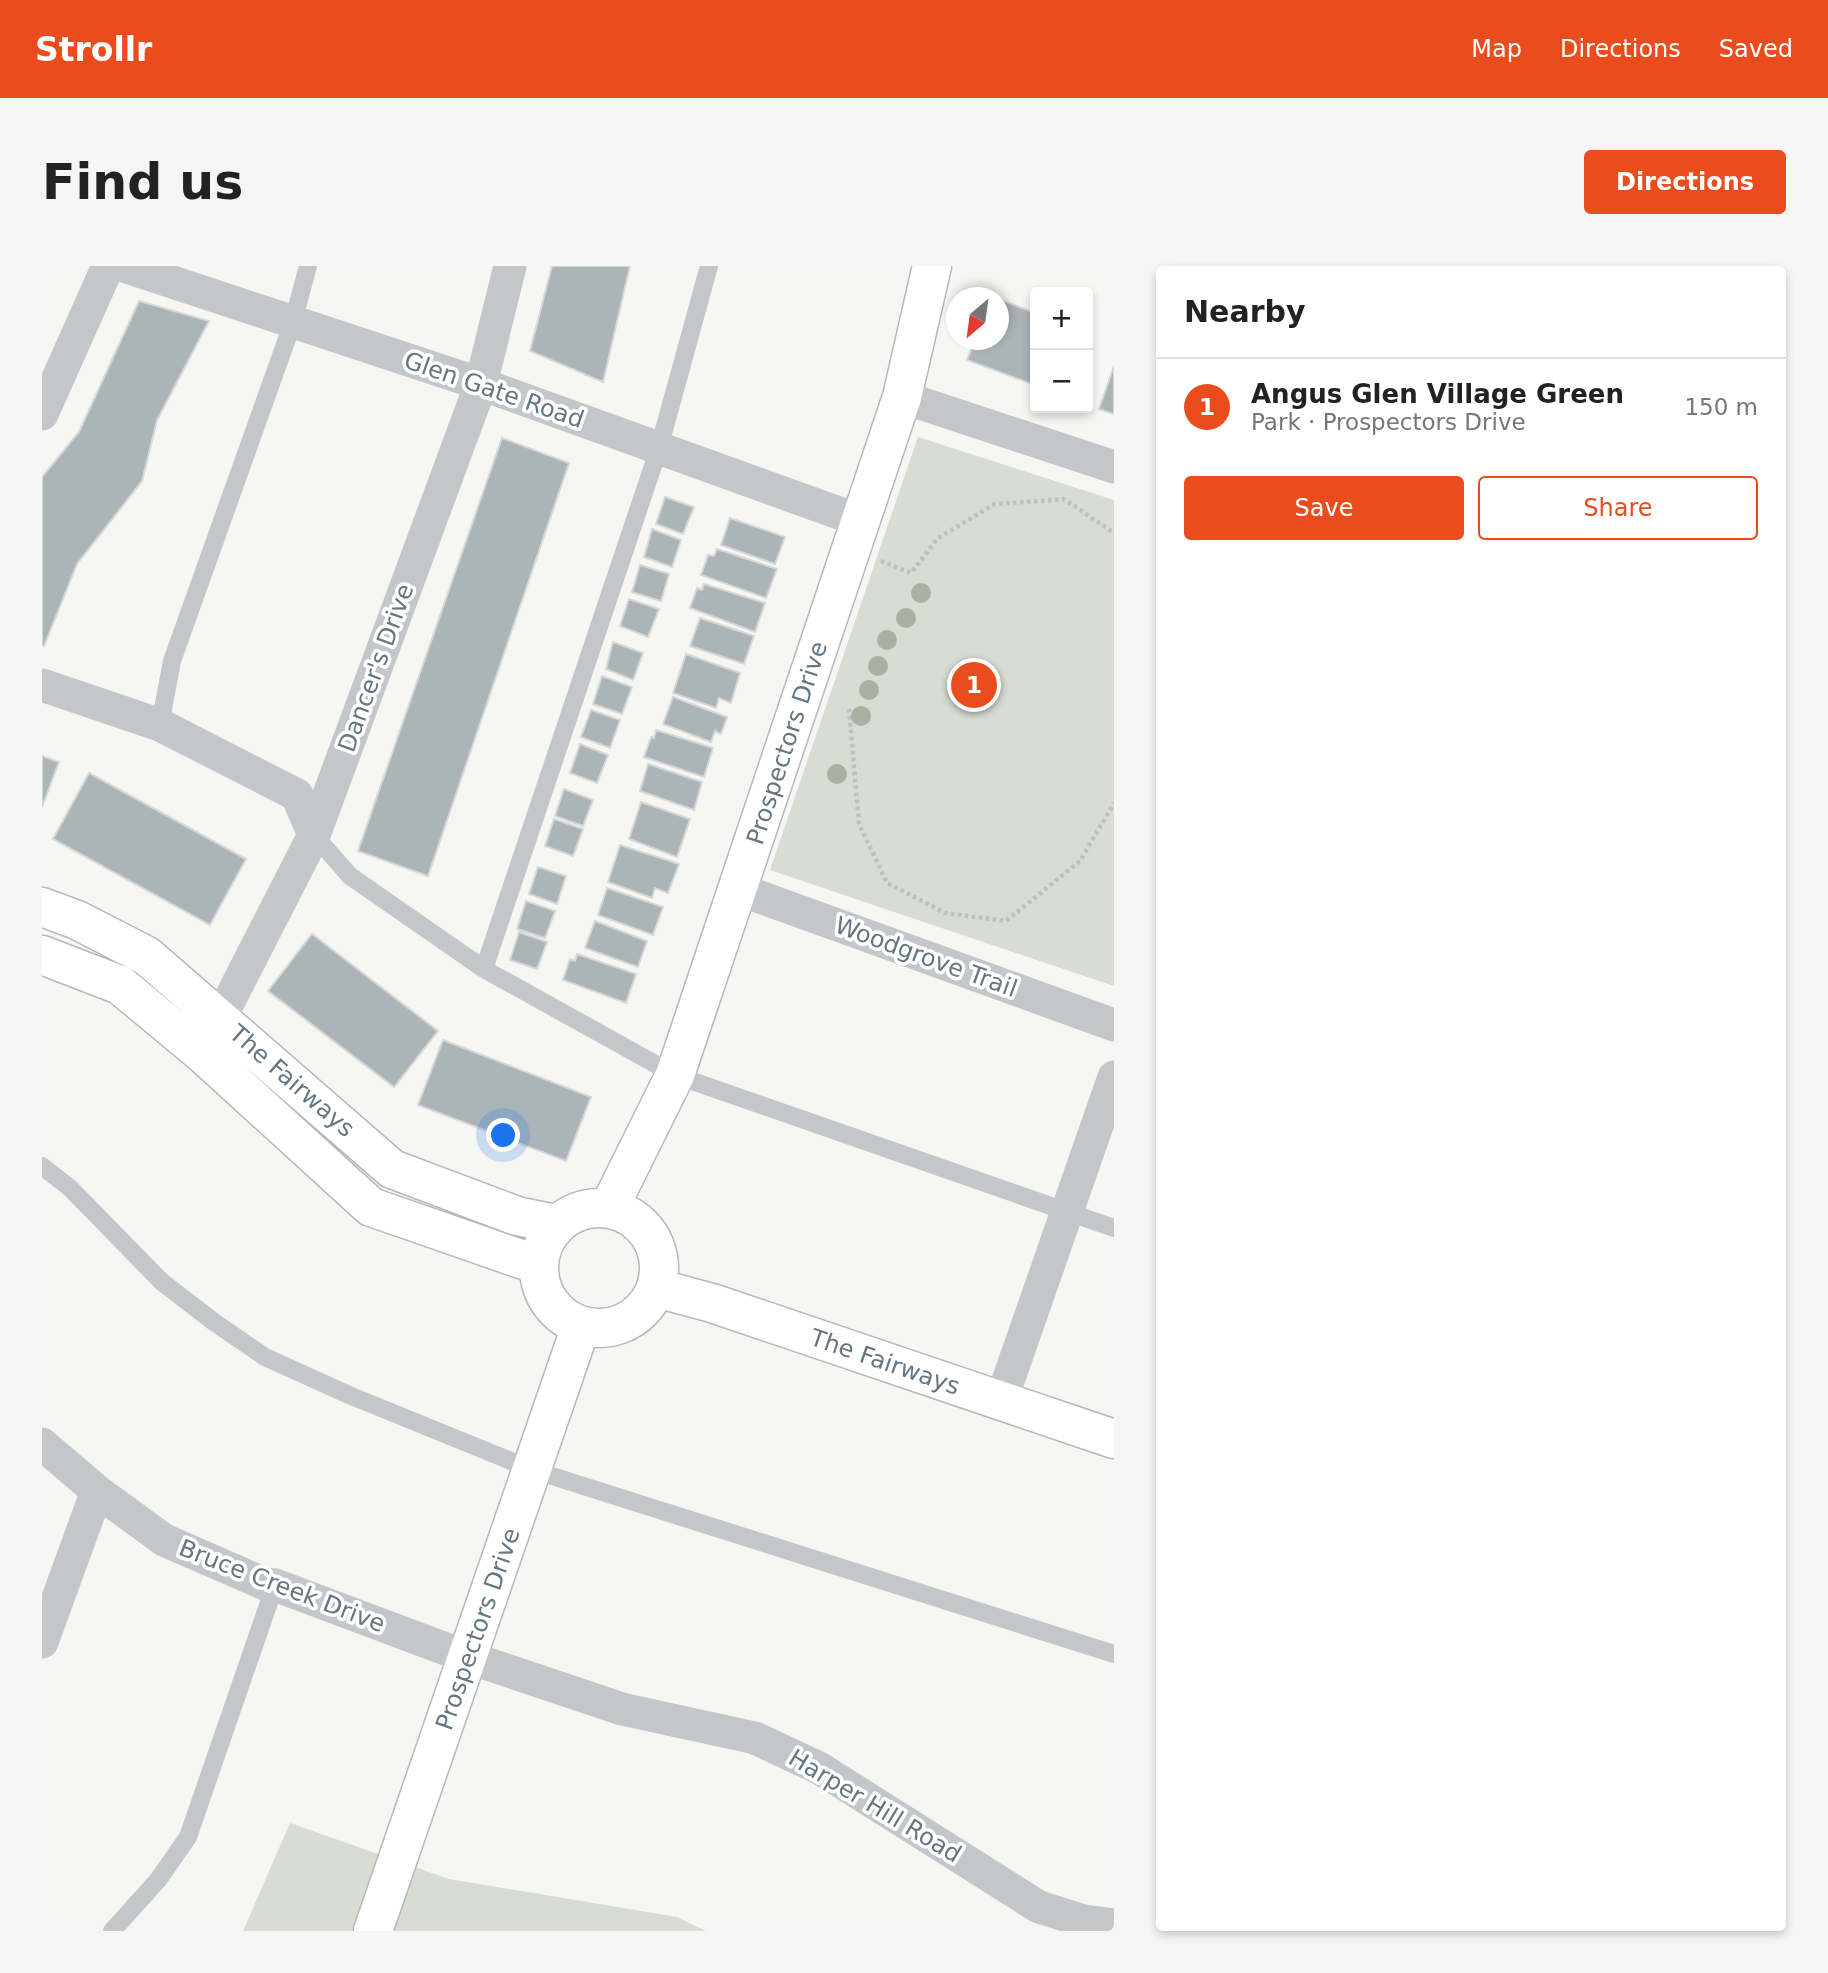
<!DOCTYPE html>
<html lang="en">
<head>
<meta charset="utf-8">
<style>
	:root { --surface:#fff; --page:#f6f6f6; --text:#222; --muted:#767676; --line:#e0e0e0; --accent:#ea4c1e }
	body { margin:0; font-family:"DejaVu Sans",sans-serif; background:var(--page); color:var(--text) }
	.controls { position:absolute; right:21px; top:21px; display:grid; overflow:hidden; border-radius:7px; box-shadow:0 4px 10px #0003 }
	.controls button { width:63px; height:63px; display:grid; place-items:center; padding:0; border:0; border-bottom:2px solid var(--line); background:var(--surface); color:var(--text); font:35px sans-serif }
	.compass { position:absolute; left:904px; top:21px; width:63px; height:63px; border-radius:50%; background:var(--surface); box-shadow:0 4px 10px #0003; rotate:209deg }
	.you { position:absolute; left:462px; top:870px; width:24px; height:24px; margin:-18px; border:5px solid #fff; border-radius:50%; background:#1a73e8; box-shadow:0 0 0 10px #1a73e833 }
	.badge { display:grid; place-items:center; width:46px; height:46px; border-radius:50%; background:var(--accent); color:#fff; font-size:23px; font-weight:700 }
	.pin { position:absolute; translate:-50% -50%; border:4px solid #fff; box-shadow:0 2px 7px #0006 }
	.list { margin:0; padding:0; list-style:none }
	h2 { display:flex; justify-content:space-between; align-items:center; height:91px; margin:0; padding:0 28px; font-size:30px }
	h2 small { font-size:23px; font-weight:400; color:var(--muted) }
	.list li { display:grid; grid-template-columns:46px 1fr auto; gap:21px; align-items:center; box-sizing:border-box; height:98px; padding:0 28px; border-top:2px solid var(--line) }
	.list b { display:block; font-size:26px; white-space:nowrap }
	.list p { margin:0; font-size:23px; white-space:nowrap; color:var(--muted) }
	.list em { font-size:23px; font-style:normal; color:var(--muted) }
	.actions { display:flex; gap:14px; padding:21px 28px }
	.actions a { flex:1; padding:16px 0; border:2px solid var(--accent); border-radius:7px; text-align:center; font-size:24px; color:var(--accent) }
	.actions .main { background:var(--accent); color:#fff }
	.map { position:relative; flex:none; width:1072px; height:1665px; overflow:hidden; border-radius:7px }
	header { display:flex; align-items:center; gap:42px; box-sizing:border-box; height:98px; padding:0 35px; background:var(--accent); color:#fff }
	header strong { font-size:33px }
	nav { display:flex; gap:38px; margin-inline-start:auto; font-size:24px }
	.intro { display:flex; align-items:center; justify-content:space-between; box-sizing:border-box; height:168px; padding:0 42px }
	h1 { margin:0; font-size:49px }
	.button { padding:18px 32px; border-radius:7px; background:var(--accent); color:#fff; font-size:24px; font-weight:700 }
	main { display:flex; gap:42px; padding:0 42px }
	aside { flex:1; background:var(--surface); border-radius:7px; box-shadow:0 4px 10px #0003 }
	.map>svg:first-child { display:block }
</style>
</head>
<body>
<header>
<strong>Strollr</strong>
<nav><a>Map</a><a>Directions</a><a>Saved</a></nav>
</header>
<div class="intro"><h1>Find us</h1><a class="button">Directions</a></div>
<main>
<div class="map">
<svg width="1072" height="1665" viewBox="0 0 1072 1665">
	<rect width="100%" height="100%" fill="#f6f6f2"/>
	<path fill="#d7ddd3" d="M876,171l196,63v486l-344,-116z
		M248,1557l159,56 228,38 29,14h-463z"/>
	<path fill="#abb4b9" stroke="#d7d7d5" stroke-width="2" d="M510,0h78l-27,116 -73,-31z
		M957,33l36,14v72l-68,-25 8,-20h24z
		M97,35l70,20 -52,99 -15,61 -65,83 -33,82 -2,-1v-168l37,-45z
		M1072,100v48l-15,-5z
		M460,172l67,25 -141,413 -70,-25z
		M623,231l29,10 -11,27 -27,-10z
		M688,252l55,19 -10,27 -54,-19z
		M610,263l29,11 -9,27 -28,-10z
		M675,283l60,20 -11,29 -65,-23 7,-20 6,1z
		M598,299l29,9 -8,27 -29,-9z
		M662,318l61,19 -10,29 -65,-24 7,-20 5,2z
		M587,333l30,10 -11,28 -28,-11z
		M658,352l54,18 -10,28 -54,-18z
		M571,376l30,11 -10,27 -27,-11z
		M644,388l54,19 -9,30 -12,-5 -3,10 -43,-15z
		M560,410l30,11 -10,27 -29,-10z
		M631,431l54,20 -6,17 -6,-3 -4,11 -48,-18z
		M549,444l29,10 -10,28 -29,-11z
		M614,464l57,18 -9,29 -60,-20 7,-20 3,1z
		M538,478l28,11 -11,28 -27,-10z
		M0,490l17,6 -17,45z
		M606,498l54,18 -8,28 -54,-19z
		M47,507l157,86 -36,66 -157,-86z
		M522,523l29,11 -10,26 -28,-10z
		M599,536l49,17 -13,38 -48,-18z
		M512,553l29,10 -10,27 -28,-10z
		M578,579l59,19 -11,29 -13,-5 -3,10 -44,-16z
		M496,601l28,9 -9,28 -28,-10z
		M565,622l56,19 -10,28 -55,-20z
		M484,635l29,10 -10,27 -28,-9z
		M553,655l52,20 -9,26 -53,-19z
		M477,666l28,10 -10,27 -27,-9z
		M270,668l126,97 -44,56 -126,-96z
		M535,688l59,20 -10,29 -63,-23 7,-21 5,2z
		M401,774l148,57 -25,64 -148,-56z"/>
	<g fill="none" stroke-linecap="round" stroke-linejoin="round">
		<g stroke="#b3b9bd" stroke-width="41">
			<path id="secondary" d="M0,641l35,13 70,36 245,213 125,47 39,8
				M0,689l78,30 82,68 169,154 167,58
				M497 1002a60 60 0 1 1 120 0a60 60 0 1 1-120 0Z
				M567,942l66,-133 227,-678 30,-131
				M614,1022l56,15 402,136
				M331,1665l208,-605"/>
		</g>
		<path stroke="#bdbfc1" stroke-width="4.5" stroke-dasharray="3.5 3.5" stroke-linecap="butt" d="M839,295l30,12 27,-35 57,-34 69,-5 50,34
			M807,443l10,115 28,59 58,30 61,8 74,-60 34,-58"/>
		<path stroke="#c3c7ca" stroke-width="18" d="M118,459l12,-64 121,-339 15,-56
			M272,569l36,41 134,93 191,106 439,153
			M442,703l175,-521 50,-182
			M0,900l28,22 92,94 52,40 51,35 84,38 184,75 581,184
			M70,1665l46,-51 30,-43 87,-252"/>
		<path stroke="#c3c7ca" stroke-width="33" d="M82,0l357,118 380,137
			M860,131l212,70
			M0,148l66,-148
			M0,419l118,40 137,70 17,40
			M696,623l376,136
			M166,776l106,-207 167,-451 29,-118
			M959,1135l113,-324
			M0,1178l55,47 67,49 101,44 10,1 192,72 155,52 133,29 64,30 220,139 45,14 30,4
			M0,1376l55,-151"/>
		<use href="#secondary" stroke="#fff" stroke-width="38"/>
	</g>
	<g fill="#a8b2a3">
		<circle cx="879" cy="327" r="10"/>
		<circle cx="864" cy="352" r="10"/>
		<circle cx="845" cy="374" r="10"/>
		<circle cx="836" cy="400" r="10"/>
		<circle cx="827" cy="424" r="10"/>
		<circle cx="819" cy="450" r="10"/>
		<circle cx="795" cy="508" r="10"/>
	</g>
	<g text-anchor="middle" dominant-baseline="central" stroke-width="7" stroke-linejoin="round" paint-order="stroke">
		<g font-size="24" fill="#647684" stroke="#fff">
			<text transform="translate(452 124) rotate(19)">Glen Gate Road</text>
			<text transform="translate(334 402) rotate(-70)">Dancer's Drive</text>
			<text transform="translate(745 477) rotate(-72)">Prospectors Drive</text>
			<text transform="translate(884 691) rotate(20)">Woodgrove Trail</text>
			<text transform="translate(250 815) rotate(41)">The Fairways</text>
			<text transform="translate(843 1096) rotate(19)">The Fairways</text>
			<text transform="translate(240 1320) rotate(21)">Bruce Creek Drive</text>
			<text transform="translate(436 1363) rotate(-71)">Prospectors Drive</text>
			<text transform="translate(833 1540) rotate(31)">Harper Hill Road</text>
		</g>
	</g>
</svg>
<div class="controls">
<button>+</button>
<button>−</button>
</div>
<svg class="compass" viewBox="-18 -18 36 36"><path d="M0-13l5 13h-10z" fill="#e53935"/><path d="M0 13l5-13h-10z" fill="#767676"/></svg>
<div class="you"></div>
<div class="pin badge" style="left:932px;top:419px">1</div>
</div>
<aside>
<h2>Nearby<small></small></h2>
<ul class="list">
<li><span class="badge">1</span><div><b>Angus Glen Village Green</b><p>Park · Prospectors Drive</p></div><em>150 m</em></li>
</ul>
<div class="actions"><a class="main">Save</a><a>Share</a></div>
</aside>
</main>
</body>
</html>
